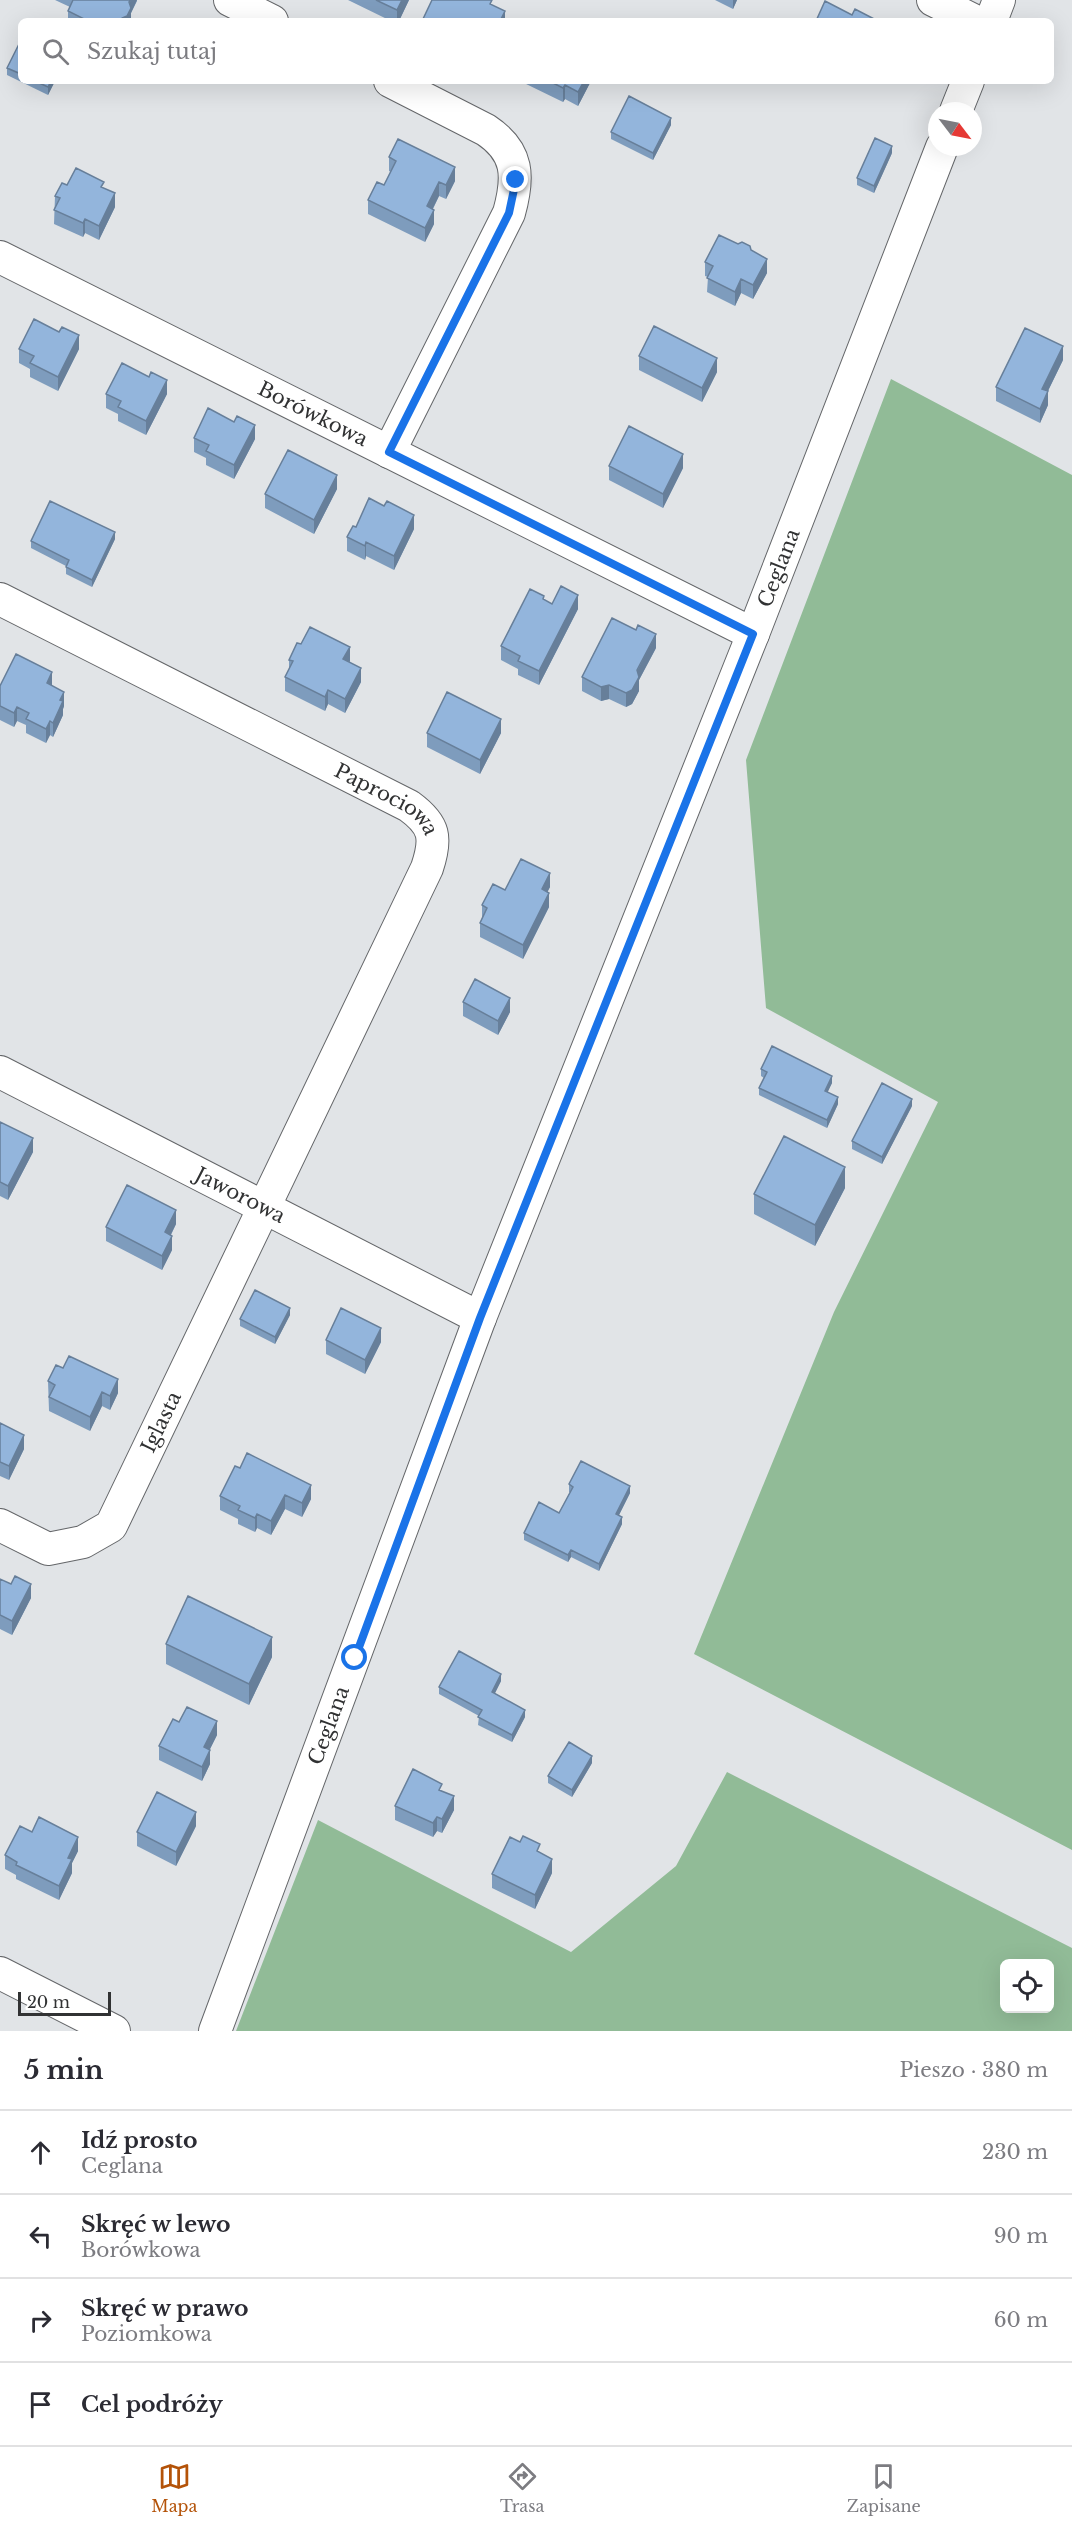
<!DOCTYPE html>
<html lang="pl">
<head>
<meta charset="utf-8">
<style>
	:root { --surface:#fff; --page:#f7f7f7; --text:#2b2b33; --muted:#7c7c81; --line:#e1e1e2; --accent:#b45309 }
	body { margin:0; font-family:"Libre Baskerville",serif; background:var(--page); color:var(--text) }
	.controls { position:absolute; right:18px; bottom:18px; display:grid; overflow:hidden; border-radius:9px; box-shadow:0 6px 24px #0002 }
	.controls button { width:54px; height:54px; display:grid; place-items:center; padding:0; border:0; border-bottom:2px solid var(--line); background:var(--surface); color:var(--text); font:30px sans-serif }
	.compass { position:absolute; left:928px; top:102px; width:54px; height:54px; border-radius:50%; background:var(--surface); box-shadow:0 6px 24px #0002; rotate:122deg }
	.scale { position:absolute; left:18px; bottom:15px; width:93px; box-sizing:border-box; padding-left:6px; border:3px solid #313233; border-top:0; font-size:16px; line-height:21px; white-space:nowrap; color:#313233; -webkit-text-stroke:4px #fff; paint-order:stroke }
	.stop { position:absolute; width:18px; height:18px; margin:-14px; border:4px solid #1a73e8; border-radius:50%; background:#fff }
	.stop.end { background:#1a73e8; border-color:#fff; box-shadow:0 2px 6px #0008 }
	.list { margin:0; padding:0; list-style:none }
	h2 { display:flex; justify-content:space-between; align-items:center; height:78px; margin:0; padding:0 24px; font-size:26px }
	h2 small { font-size:20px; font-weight:400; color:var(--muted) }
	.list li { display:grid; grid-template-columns:39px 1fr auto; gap:18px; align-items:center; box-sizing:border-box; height:84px; padding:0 24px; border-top:2px solid var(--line) }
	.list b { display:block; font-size:22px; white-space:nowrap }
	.list p { margin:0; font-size:20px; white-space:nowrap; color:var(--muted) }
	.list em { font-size:20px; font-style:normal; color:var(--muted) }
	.icon { flex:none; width:33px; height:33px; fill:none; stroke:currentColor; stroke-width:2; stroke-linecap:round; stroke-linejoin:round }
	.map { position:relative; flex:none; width:1072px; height:2031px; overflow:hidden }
	.search { position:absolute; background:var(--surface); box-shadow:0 6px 24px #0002; left:18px; right:18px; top:18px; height:66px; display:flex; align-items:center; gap:15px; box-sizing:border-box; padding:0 21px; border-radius:9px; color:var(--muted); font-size:22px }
	.sheet { height:414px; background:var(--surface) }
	nav { display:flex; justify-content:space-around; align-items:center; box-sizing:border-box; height:84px; border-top:2px solid var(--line); background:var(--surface); font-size:16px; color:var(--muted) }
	nav a { display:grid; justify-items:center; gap:3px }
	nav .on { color:var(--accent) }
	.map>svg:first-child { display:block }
</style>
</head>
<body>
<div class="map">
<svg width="1072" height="2031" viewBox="0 0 1072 2031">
	<rect width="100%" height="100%" fill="#e1e4e7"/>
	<path fill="#91bb97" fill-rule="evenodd" d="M891,379l181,96v1375l-378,-196 140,-342 104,-210 -172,-94 -20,-248z
		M727,1772l345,176v83h-836l82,-211 253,132 105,-86zM1004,1964h46v44h-46z"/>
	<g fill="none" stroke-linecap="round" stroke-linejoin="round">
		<g stroke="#646669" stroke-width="34">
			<g id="street">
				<path d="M230,0l42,21"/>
				<path d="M933,0l42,21"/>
				<path d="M991,21l8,-21"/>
				<path d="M956,111l12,-30"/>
				<path id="s1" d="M0,257l753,377"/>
				<path d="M389,452l120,-239c10,-36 10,-61 -23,-83l-96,-49"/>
				<path id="s2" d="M0,599l409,207c26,19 28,32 18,62l-316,658 -28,16 -35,7 -48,-24"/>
				<path id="s3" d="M0,1072l480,246"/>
				<path d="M0,1973l114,58"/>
				<path id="s4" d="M215,2031l265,-713 273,-684 189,-487"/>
			</g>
		</g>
		<use href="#street" stroke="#fff" stroke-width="32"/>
	</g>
	<path fill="#7e9cbd" d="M55,0h82v1l-6,12v8h-63v-10l2,-4z
		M348,0h61l-10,21h-8z
		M715,0h22l-4,9z
		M21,40v41h34l-7,14 -41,-20v-7z
		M524,81h67l-13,25 -13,-7 -2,3 -39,-19z
		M671,125l-18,35 -42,-21v-7z
		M892,153l-18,40 -17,-8v-7z
		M389,157l66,24 -9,18 -7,-3 -6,13 1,15 -9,18 -57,-28v-14l16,-15 7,-13 -2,-1z
		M67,185l37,3 11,19 -16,33 -14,-7 -2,4 -29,-13 1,-28z
		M751,250l16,23 -14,26 -12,-6 -6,13 -28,-14 1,-15 -3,-1v-14z
		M19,349h60l-21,42 -28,-14v-8l-11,-6z
		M639,356l78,16 -15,30 -63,-32z
		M1063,360l-15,31v14l-8,18 -44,-22v-14z
		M106,394h61l-21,41 -28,-14v-7l-12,-6z
		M194,438l61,1 -21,40 -28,-14v-7l-12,-6z
		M609,466l74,2 -20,40 -54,-28z
		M337,489l-23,45 -49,-26v-14z
		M356,527l58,2 -20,41 -28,-14 -1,4 -18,-9v-14z
		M115,539l-23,48 -26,-13v-8l-35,-18v-7z
		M544,600l8,4 26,5 -39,76 -21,-10v-6l-17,-9v-14z
		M656,648l-17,32v11l-7,13 -6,3 -17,-8 -8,2 -19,-10v-14z
		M289,660l61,1 -1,1 12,20 -16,31 -17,-9 -3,7 -40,-20v-14l4,-8z
		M0,686h52l12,20 -1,3v6l-10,22 -3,-2 -4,8 -20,-10v-8l-9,-4 -3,6 -14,-7z
		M427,733h74l-21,41 -53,-27z
		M550,887l-3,5 2,15 -26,52 -43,-22v-14l2,-5v-13l23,-15z
		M463,1002l47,10 -12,23 -35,-19z
		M761,1069l71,14 -5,9 11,12 -11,24 -68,-33v-7l5,-10 -3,-2z
		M912,1106l-30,58 -30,-15v-8z
		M0,1122l33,30 -25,48 -8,-4z
		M845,1188l-30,58 -61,-32v-20z
		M176,1224l-5,11 1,15 -10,20 -56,-29v-14z
		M290,1315l-15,29 -35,-18v-7z
		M326,1340l55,2 -16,32 -39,-20z
		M48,1381l70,12 -8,17 -8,-4 -12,25 -41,-20z
		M0,1423l24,26 -15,31 -9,-4z
		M235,1466l76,33 -9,18 -17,-8 -14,26 -14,-7 -2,4 -17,-8v-5l-18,-9v-14z
		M569,1484l61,9 -11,22 3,9 -23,47 -28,-14 -3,5 -44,-22v-7l35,-20 11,-21h-1z
		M0,1579l31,19 -19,37 -12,-6z
		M166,1644l106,13 -23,48 -83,-41z
		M501,1681l-6,12 30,24 -13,25 -34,-17 1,-9 -40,-22v-7z
		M179,1722l38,13 -7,14v15l-8,17 -43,-21v-14z
		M592,1763l-20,34 -24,-14v-7z
		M442,1791l12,19 -12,23 -5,-2 -4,6 -38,-17v-14z
		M196,1826l-20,40 -39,-20v-14z
		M32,1832l46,19 -6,12v10l-13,27 -43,-21v-4l-11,-6v-14z
		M540,1853l12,20 -17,36 -43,-21v-14z"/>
	<path fill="#677f9a" d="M131,0h6l-6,13v8h-11z
		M402,0h7l-10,21h-2v-11z
		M733,0h4l-4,9z
		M505,11v10h-5z
		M51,81h4l-7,14v-8z
		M584,81h7l-13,25v-14z
		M565,85v14l-2,3v-14z
		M671,118v7l-18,35v-7z
		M892,146v7l-18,40v-7z
		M455,167v14l-9,18v-14z
		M439,182v14l-12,24v-14z
		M115,193v14l-16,33v-14z
		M434,210v14l-9,18v-14z
		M85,219v14l-2,4v-14z
		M767,259v14l-14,26v-14z
		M741,279v14l-6,13v-14z
		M79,335v14l-21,42v-14z
		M1063,346v14l-21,43v-14z
		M717,358v14l-15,30v-14z
		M167,380v14l-21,41v-14z
		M1048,391v14l-8,18v-14z
		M255,425v14l-21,40v-14z
		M683,454v14l-20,40v-14z
		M337,475v14l-23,45v-14z
		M414,515v14l-20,41v-14z
		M115,532v7l-23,48v-7z
		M366,542v14l-1,4v-14z
		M578,595v14l-39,76v-14z
		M656,634v14l-17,32v11l-7,13 -6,3v-14z
		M350,647v14l-7,12v-14z
		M361,668v14l-16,31v-14z
		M52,672v14l-5,-3z
		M609,685v14l-8,2v-14z
		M328,690v14l-3,7v-14z
		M64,692v14l-1,3v6l-10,22v-14l7,-23z
		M17,707v14l-3,6v-14z
		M501,719v14l-21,41v-14z
		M50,721v14l-4,8v-14z
		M550,873v14l-8,16v-14z
		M549,893v14l-26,52v-14z
		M510,998v14l-12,23v-14z
		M832,1076v7l-7,15v-7z
		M838,1097v7l-11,24v-8z
		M912,1099v7l-30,58v-7z
		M33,1138v14l-25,48v-14z
		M845,1167v21l-30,58v-21z
		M176,1210v14l-11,22v-14z
		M172,1236v14l-10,20v-14z
		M290,1308v7l-15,29v-7z
		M381,1328v14l-16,32v-14z
		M118,1379v14l-8,17v-14z
		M102,1392v14l-12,25v-14z
		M24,1435v14l-15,31v-14z
		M311,1485v14l-9,18v-14z
		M630,1486v7l-14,28v-7z
		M285,1495v14l-14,26v-14z
		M257,1514v14l-2,4v-14z
		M622,1517v7l-23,47v-7z
		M571,1550v7l-3,5v-7z
		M31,1584v14l-19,37v-14z
		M272,1637v20l-23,48v-21z
		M501,1674v7l-9,18v-7z
		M525,1710v7l-13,25v-7z
		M217,1721v14l-13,26v-14z
		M210,1750v14l-8,17v-14z
		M592,1756v7l-20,34v-7z
		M454,1796v14l-12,23v-14z
		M196,1812v14l-20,40v-14z
		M437,1817v14l-4,6v-14z
		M78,1837v14l-6,12v10l-13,27v-14l9,-28z
		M552,1859v14l-17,36v-14z"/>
	<path fill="#93b5dc" stroke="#677f9a" stroke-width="1.5" d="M73,0h58l-2,2 2,6 -4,8 -5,2 -2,3h-32l-20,-10z
		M376,0h26l-5,10z
		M432,0h60l-2,4 15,7 -5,10h-74l-3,-2z
		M825,1l27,14 3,-6 23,12h-62z
		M21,40v34l-14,-6z
		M35,81h16l-3,6z
		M549,81h35l-6,11 -13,-7 -2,3z
		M629,96l42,22 -18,35 -42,-21z
		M875,138l17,8 -18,40 -17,-8z
		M398,139l57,28 -9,18 -7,-3 -12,24 7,4 -9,18 -57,-28 9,-18 7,3 12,-24 -7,-4z
		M76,168l28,14 -3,5 14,6 -16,33 -14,-7 -2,4 -29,-13 6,-12 -5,-2 7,-13 5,2z
		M719,235l19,9 4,-2 8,4 1,4 16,9 -14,26 -12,-6 -6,13 -28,-14 6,-12 -8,-4z
		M34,319l25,13 3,-5 17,8 -21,42 -28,-14 4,-7 -15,-7z
		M654,326l63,32 -15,30 -63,-32z
		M1025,328l38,18 -21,43 6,2 -8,18 -44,-22z
		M122,363l27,14 2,-5 16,8 -21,41 -28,-14 3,-6 -15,-7z
		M208,408l26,14 3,-6 18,9 -21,40 -28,-14 3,-6 -15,-7z
		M629,426l54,28 -20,40 -54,-28z
		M288,450l49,25 -23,45 -49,-26z
		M369,498l15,8 3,-5 27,14 -20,41 -28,-14 -1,4 -18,-9 6,-11 3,1z
		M50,501l65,31 -23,48 -26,-13 3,-7 -38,-19z
		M561,586l17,9 -39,76 -21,-10 2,-5 -19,-10 29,-57 14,7 -1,3 9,5z
		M612,618l24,12 2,-5 18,9 -19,36 2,7 -7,13 -6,3 -17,-8 -8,2 -19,-10z
		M310,627l40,20 -7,12 18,9 -16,31 -17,-9 -3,7 -40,-20 8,-16 -4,-1 8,-17 4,1z
		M16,654l36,18 -5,11 17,9 -4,8 3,1 -10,22 -3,-2 -4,8 -20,-10 3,-6 -12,-6 -3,6 -14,-7v-20z
		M447,692l54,27 -21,41 -53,-27z
		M521,859l29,14 -8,16 7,4 -26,52 -43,-22 7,-15 -5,-3 11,-21 12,6z
		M475,979l35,19 -12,23 -35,-19z
		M772,1046l60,30 -7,15 13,6 -11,23 -68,-32 8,-16 -6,-3z
		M882,1083l30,16 -30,58 -30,-16z
		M0,1122l33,16 -25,48 -8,-4z
		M784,1136l61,31 -30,58 -61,-31z
		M127,1185l49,25 -11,22 7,4 -10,20 -56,-29z
		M255,1290l35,18 -15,29 -35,-18z
		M341,1308l40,20 -16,32 -39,-20z
		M69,1356l49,23 -8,17 -8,-4 -12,25 -41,-20 6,-12 -7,-4 8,-16 7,3z
		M0,1423l24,12 -15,31 -9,-4z
		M247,1453l64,32 -9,18 -17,-8 -14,26 -14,-7 -2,4 -17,-8 2,-4 -20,-10 15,-30 5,2z
		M581,1461l49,25 -14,28 6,3 -23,47 -28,-14 -3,5 -44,-22 15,-31 20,11 14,-26 -4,-3z
		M15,1576l16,8 -19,37 -12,-6v-36l11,5z
		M188,1596l84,41 -23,47 -83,-40z
		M459,1651l42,23 -9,18 33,18 -13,25 -34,-18 4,-7 -43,-23z
		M187,1707l30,14 -13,26 6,3 -8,17 -43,-21 14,-27 6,3z
		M569,1742l23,14 -20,34 -24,-14z
		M413,1769l29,15 -3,6 15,6 -12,23 -5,-2 -4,6 -38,-17z
		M157,1792l39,20 -20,40 -39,-20z
		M39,1817l39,20 -10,21 4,1 -13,27 -43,-21 1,-3 -12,-7 15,-29 12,6z
		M523,1836l17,8 -3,7 15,8 -17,36 -43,-21 18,-37 10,5z"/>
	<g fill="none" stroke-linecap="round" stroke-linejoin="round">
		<path stroke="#1a73e8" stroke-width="8" d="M355,1658l125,-340 273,-684 -364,-182 120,-239 7,-33"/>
	</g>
	<g text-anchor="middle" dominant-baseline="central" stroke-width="4.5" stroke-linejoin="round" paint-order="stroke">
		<g font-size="20" fill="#313233" stroke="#fff">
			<text stroke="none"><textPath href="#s1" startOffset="350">Borówkowa</textPath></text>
			<text stroke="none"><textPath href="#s4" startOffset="1568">Ceglana</textPath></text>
			<text stroke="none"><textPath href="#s2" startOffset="436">Paprociowa</textPath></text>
			<text stroke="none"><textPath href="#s3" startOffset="270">Jaworowa</textPath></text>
			<text transform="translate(161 1422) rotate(-64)">Iglasta</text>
			<text stroke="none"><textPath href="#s4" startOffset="326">Ceglana</textPath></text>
		</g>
	</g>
</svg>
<div class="controls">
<button><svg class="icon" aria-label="locate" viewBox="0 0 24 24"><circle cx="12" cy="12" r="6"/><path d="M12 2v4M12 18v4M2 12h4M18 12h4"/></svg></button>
</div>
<svg class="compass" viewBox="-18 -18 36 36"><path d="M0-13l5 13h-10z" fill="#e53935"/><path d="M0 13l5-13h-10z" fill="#7c7c81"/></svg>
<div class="scale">20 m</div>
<div class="stop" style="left:355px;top:1658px"></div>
<div class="stop end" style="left:516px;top:180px"></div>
<div class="search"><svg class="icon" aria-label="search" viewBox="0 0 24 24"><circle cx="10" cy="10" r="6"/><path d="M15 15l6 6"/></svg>Szukaj tutaj</div>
</div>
<section class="sheet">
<h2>5 min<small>Pieszo · 380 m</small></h2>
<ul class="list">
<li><svg class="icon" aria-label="ahead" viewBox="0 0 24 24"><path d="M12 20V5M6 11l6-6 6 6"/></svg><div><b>Idź prosto</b><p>Ceglana</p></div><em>230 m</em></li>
<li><svg class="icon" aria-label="left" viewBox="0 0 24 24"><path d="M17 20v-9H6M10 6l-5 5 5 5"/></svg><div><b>Skręć w lewo</b><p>Borówkowa</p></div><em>90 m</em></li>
<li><svg class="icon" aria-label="right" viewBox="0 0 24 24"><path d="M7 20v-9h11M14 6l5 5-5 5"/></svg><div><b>Skręć w prawo</b><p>Poziomkowa</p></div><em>60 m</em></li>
<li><svg class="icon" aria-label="arrive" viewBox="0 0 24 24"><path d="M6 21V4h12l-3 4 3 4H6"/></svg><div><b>Cel podróży</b></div></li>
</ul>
</section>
<nav>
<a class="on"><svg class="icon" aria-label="map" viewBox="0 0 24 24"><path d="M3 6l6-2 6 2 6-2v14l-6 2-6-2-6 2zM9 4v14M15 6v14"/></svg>Mapa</a>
<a><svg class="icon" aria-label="directions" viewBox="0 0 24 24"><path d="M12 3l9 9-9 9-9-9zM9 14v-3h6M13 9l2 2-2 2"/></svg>Trasa</a>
<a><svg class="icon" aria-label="saved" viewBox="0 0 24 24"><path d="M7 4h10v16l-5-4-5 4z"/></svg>Zapisane</a>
</nav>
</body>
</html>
